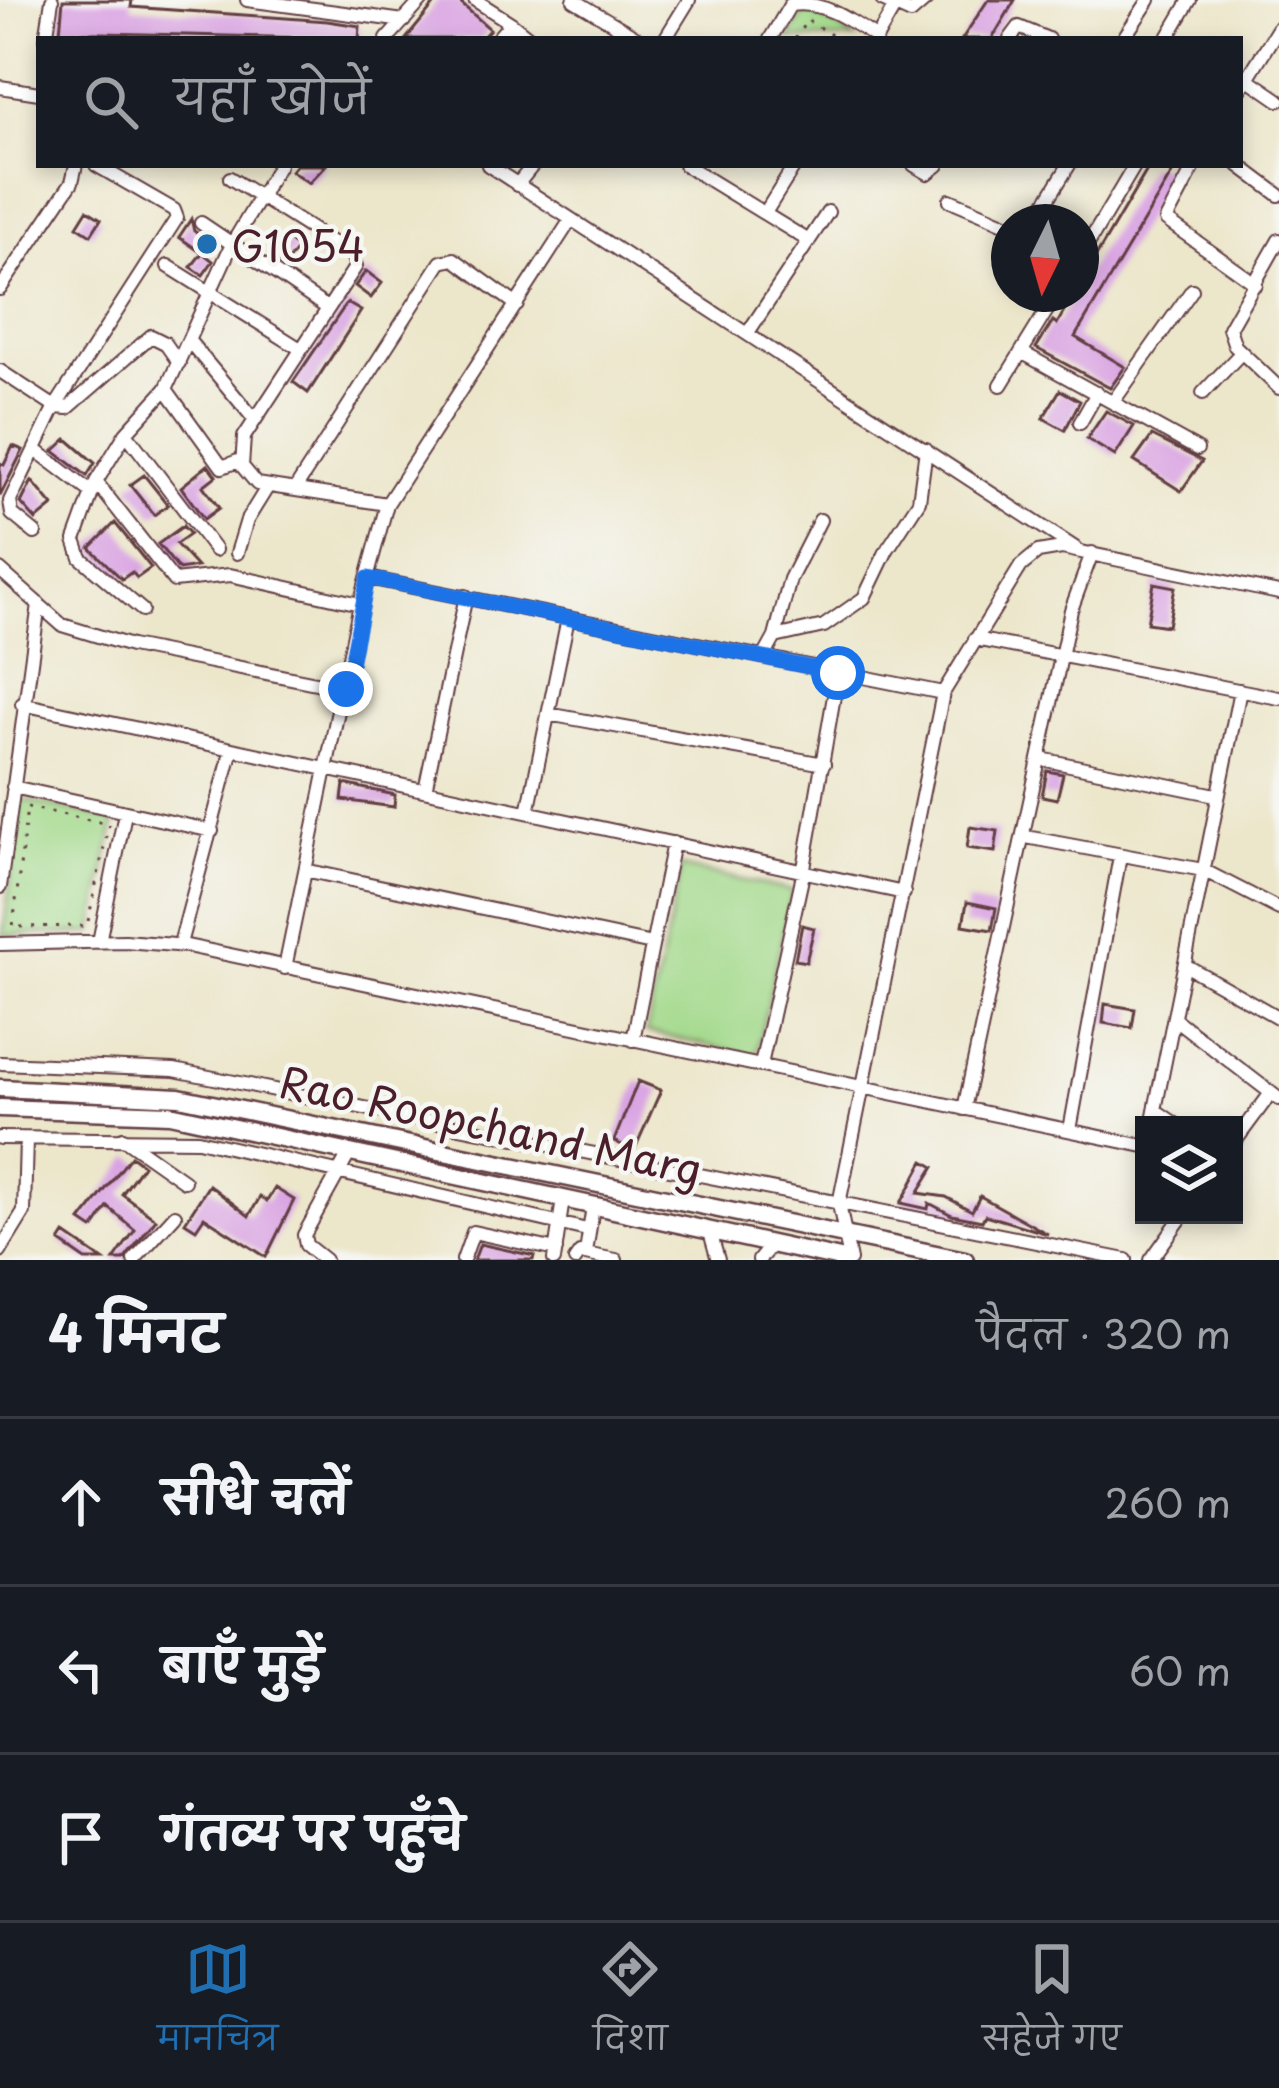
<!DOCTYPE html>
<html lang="hi">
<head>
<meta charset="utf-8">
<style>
	:root { --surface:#171b24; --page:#242831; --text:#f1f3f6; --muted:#9ea1a6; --line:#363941; --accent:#1f6fb2 }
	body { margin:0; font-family:"Playpen Sans","Playpen Sans Deva",sans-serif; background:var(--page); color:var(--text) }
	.controls { position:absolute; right:36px; bottom:36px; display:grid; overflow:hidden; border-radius:0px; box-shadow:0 6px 18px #0003 }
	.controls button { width:108px; height:108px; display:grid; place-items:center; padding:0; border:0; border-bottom:3px solid var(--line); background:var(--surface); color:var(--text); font:60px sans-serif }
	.compass { position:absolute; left:991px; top:204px; width:108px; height:108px; border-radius:50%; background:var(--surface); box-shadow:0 6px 18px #0003; rotate:185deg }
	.stop { position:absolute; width:36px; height:36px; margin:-27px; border:9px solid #1a73e8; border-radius:50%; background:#fff }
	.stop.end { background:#1a73e8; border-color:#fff; box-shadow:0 3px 12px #0008 }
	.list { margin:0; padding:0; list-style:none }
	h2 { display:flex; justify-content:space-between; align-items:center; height:156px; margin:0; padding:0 48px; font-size:51px }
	h2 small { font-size:39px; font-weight:400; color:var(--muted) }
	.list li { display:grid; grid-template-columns:78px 1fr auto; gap:36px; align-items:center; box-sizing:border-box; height:168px; padding:0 48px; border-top:3px solid var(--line) }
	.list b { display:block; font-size:45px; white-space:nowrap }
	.list em { font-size:39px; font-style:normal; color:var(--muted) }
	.icon { flex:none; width:66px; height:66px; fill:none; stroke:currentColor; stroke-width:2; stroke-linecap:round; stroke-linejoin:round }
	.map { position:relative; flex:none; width:1279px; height:1260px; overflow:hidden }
	.search { position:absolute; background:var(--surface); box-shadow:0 6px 18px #0003; left:36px; right:36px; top:36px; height:132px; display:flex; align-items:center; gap:30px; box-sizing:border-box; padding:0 42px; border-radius:0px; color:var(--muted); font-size:45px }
	.sheet { height:660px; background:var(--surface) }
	nav { display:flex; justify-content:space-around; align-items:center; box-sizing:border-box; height:168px; border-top:3px solid var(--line); background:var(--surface); font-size:33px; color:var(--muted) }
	nav a { display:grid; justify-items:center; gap:6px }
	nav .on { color:var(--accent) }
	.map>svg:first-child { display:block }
</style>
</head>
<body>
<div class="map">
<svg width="1279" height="1260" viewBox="0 0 1279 1260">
	<rect width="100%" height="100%" fill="#f6f6f2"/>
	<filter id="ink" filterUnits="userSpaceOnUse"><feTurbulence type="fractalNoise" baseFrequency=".00833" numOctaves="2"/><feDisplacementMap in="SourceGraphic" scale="24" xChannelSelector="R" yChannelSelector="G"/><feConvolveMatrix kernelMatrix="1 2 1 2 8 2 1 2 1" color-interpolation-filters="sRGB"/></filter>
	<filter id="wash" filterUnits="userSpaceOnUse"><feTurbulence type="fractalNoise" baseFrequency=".004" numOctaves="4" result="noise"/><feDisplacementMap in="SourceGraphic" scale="48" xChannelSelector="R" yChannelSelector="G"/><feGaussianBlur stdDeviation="2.7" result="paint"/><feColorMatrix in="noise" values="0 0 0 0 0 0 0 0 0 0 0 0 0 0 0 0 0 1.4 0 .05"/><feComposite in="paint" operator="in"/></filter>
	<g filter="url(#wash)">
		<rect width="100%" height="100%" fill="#ece6ca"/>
		<path fill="#a2d98a" stroke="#767c5a" stroke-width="3" d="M807,8l49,31h-68z
			M21,799l94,21 -22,113 -90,2z
			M681,867l111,24 -36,165 -110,-24z"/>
		<g id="blocks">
			<path fill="#d9a2e2" d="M63,0h69l-1,7 196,14 33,5 -1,13 -299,-7z
				M438,0h19l33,29 -9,10h-75z
				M988,0h27l-23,39h-30z
				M296,165h30l-17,18 -18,-12z
				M1150,165l24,5 -99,167 50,30 -15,21 -74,-40 17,-27 4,3 13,-23 -3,-7h14v-12z
				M87,210l14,9 -10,16 -14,-9z
				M191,219l3,12 22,14 -9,11 -4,-3 10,8 -10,14 -12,-8 11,-14 -23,-16z
				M287,240l11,8 -14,18 -11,-8z
				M366,271l16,12 -11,15 -16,-12z
				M347,303l14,8 -53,82 -15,-11z
				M1060,390l20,11 -15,29 -22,-12z
				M1106,411l28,15 -19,30 -28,-17z
				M1152,436l50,25 -21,30 -47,-30z
				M67,439l28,24 -8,13 -33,-25z
				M13,446l10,4 -23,46v-33l4,2z
				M208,465l8,11 -13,10 16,22 -15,11 -23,-32z
				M144,475l24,30 -14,10 -24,-30z
				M32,481l21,25 -17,14 -15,-17z
				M115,523l36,45 -14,10 -5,-6 -10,7 -32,-31z
				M183,526l7,8 -14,10 21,23 -18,3 -21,-26z
				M1154,583l21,4 -7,39 -21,-3z
				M1047,771l16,3 -6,25 -15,-3z
				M344,784l51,11 -1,12 -52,-7z
				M970,827l28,4 -3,21 -28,-4z
				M967,902l29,6 -4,22 -29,-5z
				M802,925l12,3 -8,34 -11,-2z
				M1105,1004l30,5 -3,19 -29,-5z
				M638,1081l23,9 -27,61 -20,-10z
				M131,1156l12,9 -21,29 34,25 -32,41h-10l21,-30 -27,-23 -15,22 -12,-8z
				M924,1161l10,6 -16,26 28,4 26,14 8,-15 68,38 -63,-19 -3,6 -30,-6 -23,-12 -1,6 -27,-6z
				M209,1185l40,31 11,-19 7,4 8,-13 19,12 -28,57 -62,-40 -8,12 -11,-7z
				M65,1234l38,26h-17l-26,-18z
				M480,1244l54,12 -1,4h-59z"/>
		</g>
	</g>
	<g filter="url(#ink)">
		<use href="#blocks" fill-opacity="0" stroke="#623d43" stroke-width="3"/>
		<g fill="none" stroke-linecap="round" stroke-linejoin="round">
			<g stroke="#623d43" stroke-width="16">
				<path id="minor" d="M247,0l157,21
					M475,0l36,23 -14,16
					M574,0l65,39
					M882,0l29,13 15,-13
					M511,23l20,16
					M46,39l6,-39
					M387,39l35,-39
					M665,39l24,-39
					M770,39l20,-34c33,-5 60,15 87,33
					M876,39l18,-31
					M1010,39l9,-12 29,12
					M1123,39l26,-39
					M1167,39l23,-39
					M1247,78l32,22
					M0,87l39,6
					M1240,90l39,-63
					M488,165l587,383
					M685,165l124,76
					M914,165l14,8 10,-8
					M1195,165l-29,55 90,64
					M1239,165l40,30
					M230,178l122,77 4,11 -112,171 -2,29 15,18 130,20
					M517,185l16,-20
					M950,200l59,25
					M765,213l30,-48
					M1034,222l35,-57
					M201,223l125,84
					M1279,240l-50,88 6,18 44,42
					M1081,256l54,-91
					M168,266l131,82
					M0,289l72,-107 4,-17
					M747,334l81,-122
					M189,341l66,79
					M1021,352l176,97
					M0,371l55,36 13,1 83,-72 14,7 14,20
					M1001,385l56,-91
					M166,389l56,78 19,-7
					M1203,393l38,-40
					M1113,402l79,-112
					M1080,423l17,-30
					M126,433l89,117
					M37,451l54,41
					M96,482l78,99 56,-6 130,29
					M295,489l146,-227 13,-3 63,46
					M35,533l-23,-19 -2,-13 45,-94 122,-189 -3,-8 -78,-45
					M237,553l10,-33 21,-34
					M0,570l62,55 69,21 215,43
					M368,578l575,115
					M142,610l-61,-52 -6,-18 21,-58 30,-49 40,-44 66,-145 47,-79
					M775,637l15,-58 30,-59
					M975,639l304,59
					M764,657l11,-20 49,-11 40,-28 23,-48 32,-49 7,-52
					M22,704l882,189
					M548,714l276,50
					M1041,759l175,36
					M13,787l199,44
					M425,790l41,-194
					M528,812l40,-194
					M1026,837l177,33 76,39
					M309,871l343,73
					M0,887l39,-283
					M99,942l26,-129
					M0,944l125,-3 62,5 957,200
					M180,944l52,-195
					M1185,965l94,53
					M285,968l75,-364 27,-100 183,-283
					M1176,1020l103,79
					M633,1040l40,-197
					M0,1063l174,7 952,190
					M761,1065l42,-191 35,-201
					M964,1109l107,-499 21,-57
					M1155,1110l22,15
					M1152,1125l88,-435
					M1070,1130l50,-274
					M0,1138l198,2 389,90
					M123,1138l61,43
					M1234,1143l37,-50
					M710,1232l8,28
					M0,1251l24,-39 2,-73
					M586,1253l7,-47
					M134,1260l41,-45
					M325,1260l-19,-15 -2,-10 45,-81
					M463,1260l10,-28 83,18
					M554,1260l9,-61
					M575,1260l5,-7 36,7
					M759,1260l13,-16
					M850,1260l-11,-56 104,-511 78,-127 17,-14 24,-4 217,45
					M1151,1260l32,-45"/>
			</g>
			<g stroke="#623d43" stroke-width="21">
				<path id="major" d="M0,1088l179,9 786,163
					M0,1108l170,6 675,146"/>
			</g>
			<path stroke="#623d43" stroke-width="3" stroke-dasharray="3 9" stroke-linecap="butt" d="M795,39l12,-19 31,19
				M27,807l82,17 -22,102 -74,1z"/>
			<use href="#minor" stroke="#fff" stroke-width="12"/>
			<use href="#major" stroke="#fff" stroke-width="16"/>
		</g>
	</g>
	<g fill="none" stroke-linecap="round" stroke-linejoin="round" filter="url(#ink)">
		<path stroke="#1a73e8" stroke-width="15" d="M346,689l22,-111 470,95"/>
	</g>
	<circle fill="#1f6fb2" stroke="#f6f6f2" stroke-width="4.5" cx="207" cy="244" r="12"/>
	<g text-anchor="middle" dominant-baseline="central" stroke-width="9" stroke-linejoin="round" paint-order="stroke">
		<g font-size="42" fill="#4a1f2b" stroke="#f6f6f2" text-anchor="start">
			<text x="231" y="244">G1054</text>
		</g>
		<g font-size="42" fill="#4a1f2b" stroke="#f6f6f2">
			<text transform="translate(491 1124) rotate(12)">Rao Roopchand Marg</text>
		</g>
	</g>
</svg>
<div class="controls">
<button><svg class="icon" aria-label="layers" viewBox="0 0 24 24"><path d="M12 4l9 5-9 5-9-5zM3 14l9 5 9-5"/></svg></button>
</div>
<svg class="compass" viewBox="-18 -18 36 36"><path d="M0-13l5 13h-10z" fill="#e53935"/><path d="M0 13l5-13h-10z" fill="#9ea1a6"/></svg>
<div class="stop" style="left:838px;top:673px"></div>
<div class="stop end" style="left:346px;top:689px"></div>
<div class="search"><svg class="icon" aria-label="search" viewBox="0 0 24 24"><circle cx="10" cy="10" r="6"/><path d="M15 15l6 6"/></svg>यहाँ खोजें</div>
</div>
<section class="sheet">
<h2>4 मिनट<small>पैदल · 320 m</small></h2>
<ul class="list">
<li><svg class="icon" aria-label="ahead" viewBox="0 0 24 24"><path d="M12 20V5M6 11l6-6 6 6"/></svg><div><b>सीधे चलें</b></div><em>260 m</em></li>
<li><svg class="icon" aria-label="left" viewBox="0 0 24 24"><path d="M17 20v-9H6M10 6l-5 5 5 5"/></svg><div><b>बाएँ मुड़ें</b></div><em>60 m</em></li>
<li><svg class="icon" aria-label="arrive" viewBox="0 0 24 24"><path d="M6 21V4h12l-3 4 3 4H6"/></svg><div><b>गंतव्य पर पहुँचे</b></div></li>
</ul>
</section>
<nav>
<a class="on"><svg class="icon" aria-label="map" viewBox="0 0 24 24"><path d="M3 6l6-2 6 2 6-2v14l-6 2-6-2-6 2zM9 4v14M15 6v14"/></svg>मानचित्र</a>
<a><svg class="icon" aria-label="directions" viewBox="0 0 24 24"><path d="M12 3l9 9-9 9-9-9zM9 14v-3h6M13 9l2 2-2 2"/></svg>दिशा</a>
<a><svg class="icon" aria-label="saved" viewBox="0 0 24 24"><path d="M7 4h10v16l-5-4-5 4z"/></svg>सहेजे गए</a>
</nav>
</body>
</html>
